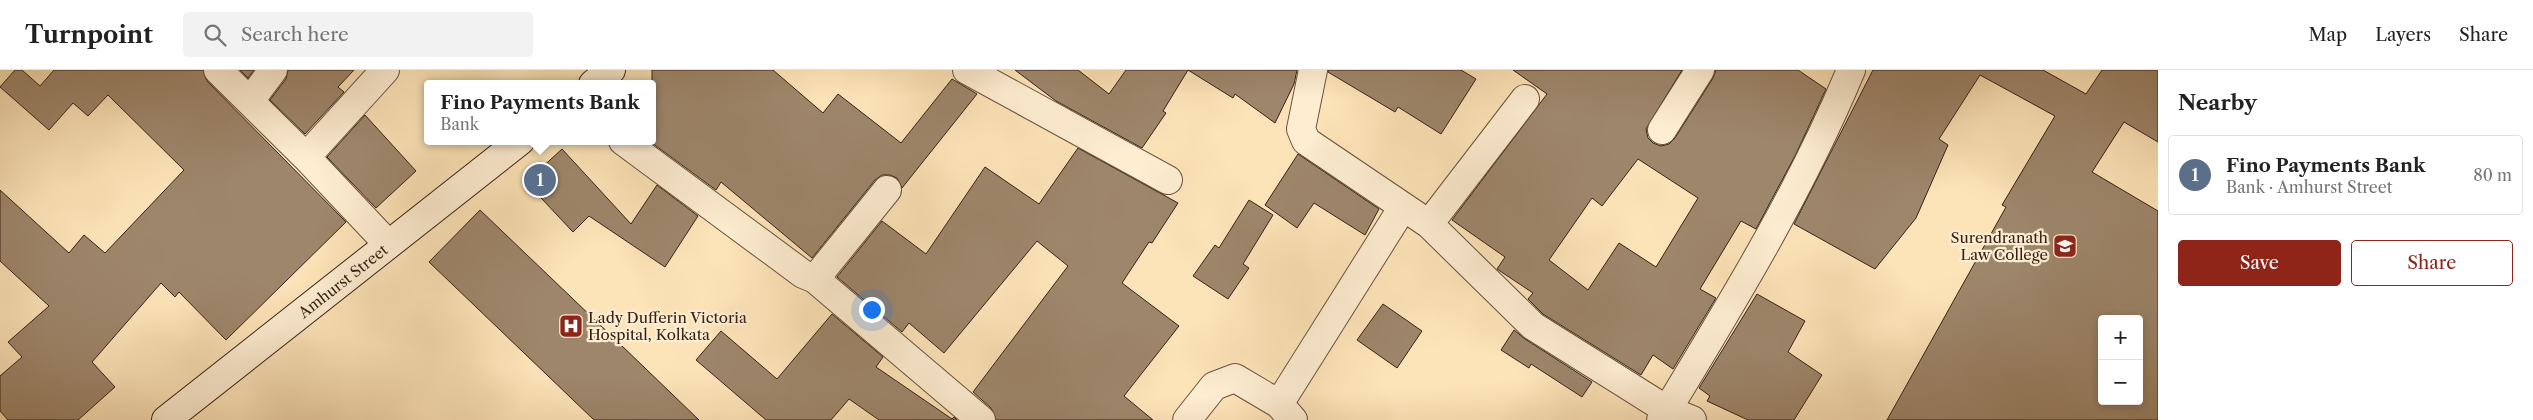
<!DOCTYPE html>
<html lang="en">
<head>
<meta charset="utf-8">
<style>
	:root { --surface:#fff; --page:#f2f2f2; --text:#222; --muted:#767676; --line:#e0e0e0; --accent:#8f2418 }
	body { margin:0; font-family:"Libre Caslon Text",serif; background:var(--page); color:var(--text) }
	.controls { position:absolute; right:15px; bottom:15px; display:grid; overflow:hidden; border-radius:5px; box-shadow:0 2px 8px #0003 }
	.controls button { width:45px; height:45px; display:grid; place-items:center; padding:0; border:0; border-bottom:1px solid var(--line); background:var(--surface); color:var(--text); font:25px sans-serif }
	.you { position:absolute; left:871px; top:239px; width:18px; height:18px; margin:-12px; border:4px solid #fff; border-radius:50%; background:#1a73e8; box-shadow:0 0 0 8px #1a73e833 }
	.badge { display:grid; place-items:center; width:32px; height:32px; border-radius:50%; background:var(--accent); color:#fff; font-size:16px; font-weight:700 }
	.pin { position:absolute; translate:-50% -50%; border:2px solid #fff; box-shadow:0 1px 5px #0006 }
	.popup { position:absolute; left:424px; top:10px; width:232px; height:65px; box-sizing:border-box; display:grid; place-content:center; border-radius:5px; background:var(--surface); filter:drop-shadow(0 1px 4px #0005); font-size:16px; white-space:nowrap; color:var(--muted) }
	.popup b { font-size:19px; color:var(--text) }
	.popup::after { content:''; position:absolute; left:50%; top:100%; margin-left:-10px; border:10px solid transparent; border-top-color:var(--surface) }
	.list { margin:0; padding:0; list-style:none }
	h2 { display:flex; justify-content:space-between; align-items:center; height:65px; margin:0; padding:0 20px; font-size:21px }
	h2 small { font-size:16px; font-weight:400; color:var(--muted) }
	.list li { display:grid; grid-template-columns:32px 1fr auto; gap:15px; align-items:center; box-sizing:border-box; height:80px; margin:0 10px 10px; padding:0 10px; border:1px solid var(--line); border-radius:5px }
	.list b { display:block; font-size:19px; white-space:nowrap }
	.list p { margin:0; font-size:16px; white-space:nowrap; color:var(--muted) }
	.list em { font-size:16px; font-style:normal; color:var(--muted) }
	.actions { display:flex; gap:10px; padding:15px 20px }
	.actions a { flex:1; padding:11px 0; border:1px solid var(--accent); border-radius:5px; text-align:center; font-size:18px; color:var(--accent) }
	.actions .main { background:var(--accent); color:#fff }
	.icon { flex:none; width:28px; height:28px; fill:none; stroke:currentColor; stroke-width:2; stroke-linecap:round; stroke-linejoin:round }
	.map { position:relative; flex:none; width:2158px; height:350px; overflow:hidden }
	header { display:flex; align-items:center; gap:30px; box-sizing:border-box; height:70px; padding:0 25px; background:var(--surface); border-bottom:1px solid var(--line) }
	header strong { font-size:24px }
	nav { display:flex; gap:28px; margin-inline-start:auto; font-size:18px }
	.search { width:350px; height:45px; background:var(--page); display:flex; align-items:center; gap:12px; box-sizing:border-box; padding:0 18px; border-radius:5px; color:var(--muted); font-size:19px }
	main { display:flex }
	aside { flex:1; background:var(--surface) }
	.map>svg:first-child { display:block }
</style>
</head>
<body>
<header>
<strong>Turnpoint</strong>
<div class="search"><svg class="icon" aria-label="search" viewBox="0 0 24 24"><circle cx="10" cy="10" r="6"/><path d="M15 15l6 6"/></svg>Search here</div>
<nav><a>Map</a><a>Layers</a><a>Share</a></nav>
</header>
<main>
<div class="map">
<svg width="2158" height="350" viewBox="0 0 2158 350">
	<rect width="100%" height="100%" fill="#fde4b8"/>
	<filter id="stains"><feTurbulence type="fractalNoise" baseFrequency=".004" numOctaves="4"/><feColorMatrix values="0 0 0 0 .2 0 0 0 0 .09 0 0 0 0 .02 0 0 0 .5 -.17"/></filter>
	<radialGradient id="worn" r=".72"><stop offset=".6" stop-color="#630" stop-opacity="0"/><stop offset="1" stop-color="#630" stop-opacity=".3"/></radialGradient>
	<path fill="#9e866b" stroke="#382117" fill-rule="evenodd" d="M15,0h7l18,16 14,-16h149l4,11 139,141 -120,118 -47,-48 -4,5 -14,-14 -69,79 23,25 -37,33h-70l-8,-9v-35l22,-19 -14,-15 41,-36 -49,-45v-71l69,63 15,-18 21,18 79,-83 -76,-75 -20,21 -15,-13 -24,27 -49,-43z
		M240,0h14l-6,8z
		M288,0h66l-16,17 6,5 -39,42 -35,-34 16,-21z
		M652,0h121l50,43 15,-19 63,49 51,-64 25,15 -75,94 -5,-10 -7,-3h-8l-7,5 -63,78 -91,-76 -5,8 -64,-47z
		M1015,0h63l31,24 17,-24h171l-3,14 -19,39 -40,-29 -2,4 -45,-28 -25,41 3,2 -24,35 -86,-47z
		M1328,0h133l15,9 -35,55 -43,-27 -3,5 -67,-40z
		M1513,0h169l-36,59 2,9 5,5 8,3 8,-2 6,-6 38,-60 3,-8h82l28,19 -30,65 -40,75 -15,-8 -41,68 16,9 -43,71 -20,-14 -12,20 -98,-61 -15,-15 5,-6 -36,-24 8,-12 -53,-37 95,-126zM1638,89l60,39 -42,69 -37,-24 -31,47 -39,-30 43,-62 10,8z
		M1873,0h170l43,24 16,-24h56v72l-34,-20 -32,50 66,39v209h-271l119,-213 -4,-2 53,-89 -75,-41 -41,64 9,6 -32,73 -41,51 -81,-45zM2102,249h37v82h-37z
		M365,45l51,56 -40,37 -49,-51z
		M1078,78l100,55 -26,40 -3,-1 -27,41 57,43 -55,70 29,24h-157l-5,-12 -18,-16 95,-126 -31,-25 -93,112 -35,-30 -7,9 -65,-55 45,-56 44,33 59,-87 54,37z
		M562,79l69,75 26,-39 41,31 -33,51 -76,-51 -16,16 -47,-50z
		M1298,84l81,55 -14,26 -51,-32 -17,25 -32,-23z
		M1249,130l24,15 -30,49 6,4 -21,31 -35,-23 22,-31 4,3z
		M480,140l139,133 80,77h-105l-165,-158z
		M1757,224l48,27 -17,31 34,23 -28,45h-46l-41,-19 3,-5 -11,-8z
		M1383,234l39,27 -25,37 -40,-28z
		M832,244l51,43 -7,10 76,52 2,-2 3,3h-78l-30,-21 -18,21h-65l-70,-60 25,-29 56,48z
		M1514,260l11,9 67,43 -10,15 -51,-33 -2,4 -28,-18z"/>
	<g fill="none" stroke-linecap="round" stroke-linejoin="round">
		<g stroke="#69523f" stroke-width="30">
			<path id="minor" d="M218,0l88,87 82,87
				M967,0l201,110
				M1313,0l-12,59 5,12 123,83 104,102 134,84 25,10
				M250,31l23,-31
				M1662,60l38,-60
				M623,71l180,133 12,5 166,141
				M306,87l79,-87
				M1429,154l96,-125
				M815,209l72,-89
				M1187,350l27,-34 21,-8 44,26
				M1293,350l-14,-16 124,-197
				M1661,350c69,-114 139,-227 190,-350"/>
		</g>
		<g stroke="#382117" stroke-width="30">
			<g id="secondary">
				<path d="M593,14l18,-14"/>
				<path id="s1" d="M166,350l354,-279"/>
			</g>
		</g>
		<use href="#minor" stroke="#feedd1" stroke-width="28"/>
		<use href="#secondary" stroke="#feedd1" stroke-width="28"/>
	</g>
	<defs>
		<g id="university-square" transform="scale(1.25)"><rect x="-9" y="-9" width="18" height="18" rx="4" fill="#8f2418" stroke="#feedd1"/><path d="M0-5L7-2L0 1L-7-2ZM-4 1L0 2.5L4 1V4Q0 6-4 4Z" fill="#fff"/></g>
		<g id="hospital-square" transform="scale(1.25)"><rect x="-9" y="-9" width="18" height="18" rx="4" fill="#8f2418" stroke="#feedd1"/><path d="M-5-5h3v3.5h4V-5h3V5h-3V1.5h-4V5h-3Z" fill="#fff"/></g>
	</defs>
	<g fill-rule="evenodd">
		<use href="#university-square" x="2065" y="176"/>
		<use href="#hospital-square" x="571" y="256"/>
	</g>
	<g text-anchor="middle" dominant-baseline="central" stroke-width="4.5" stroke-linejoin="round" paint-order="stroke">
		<g font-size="15" fill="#382117" stroke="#feedd1" text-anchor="end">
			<text x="2048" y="167">Surendranath<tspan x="2048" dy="17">Law College</tspan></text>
			<text x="588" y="247" text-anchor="start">Lady Dufferin Victoria<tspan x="588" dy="17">Hospital, Kolkata</tspan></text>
		</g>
		<g font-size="15" fill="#382117" stroke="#feedd1">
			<text stroke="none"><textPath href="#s1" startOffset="225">Amhurst Street</textPath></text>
		</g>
	</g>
	<rect width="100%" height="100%" filter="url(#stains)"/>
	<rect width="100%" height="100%" fill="url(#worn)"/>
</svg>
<div class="controls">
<button>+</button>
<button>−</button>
</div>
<div class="you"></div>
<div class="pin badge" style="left:540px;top:110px;background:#5c6f8a">1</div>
<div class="popup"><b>Fino Payments Bank</b>Bank</div>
</div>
<aside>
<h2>Nearby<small></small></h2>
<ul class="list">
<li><span class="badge" style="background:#5c6f8a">1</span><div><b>Fino Payments Bank</b><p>Bank · Amhurst Street</p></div><em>80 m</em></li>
</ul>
<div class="actions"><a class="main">Save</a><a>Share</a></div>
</aside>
</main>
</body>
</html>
